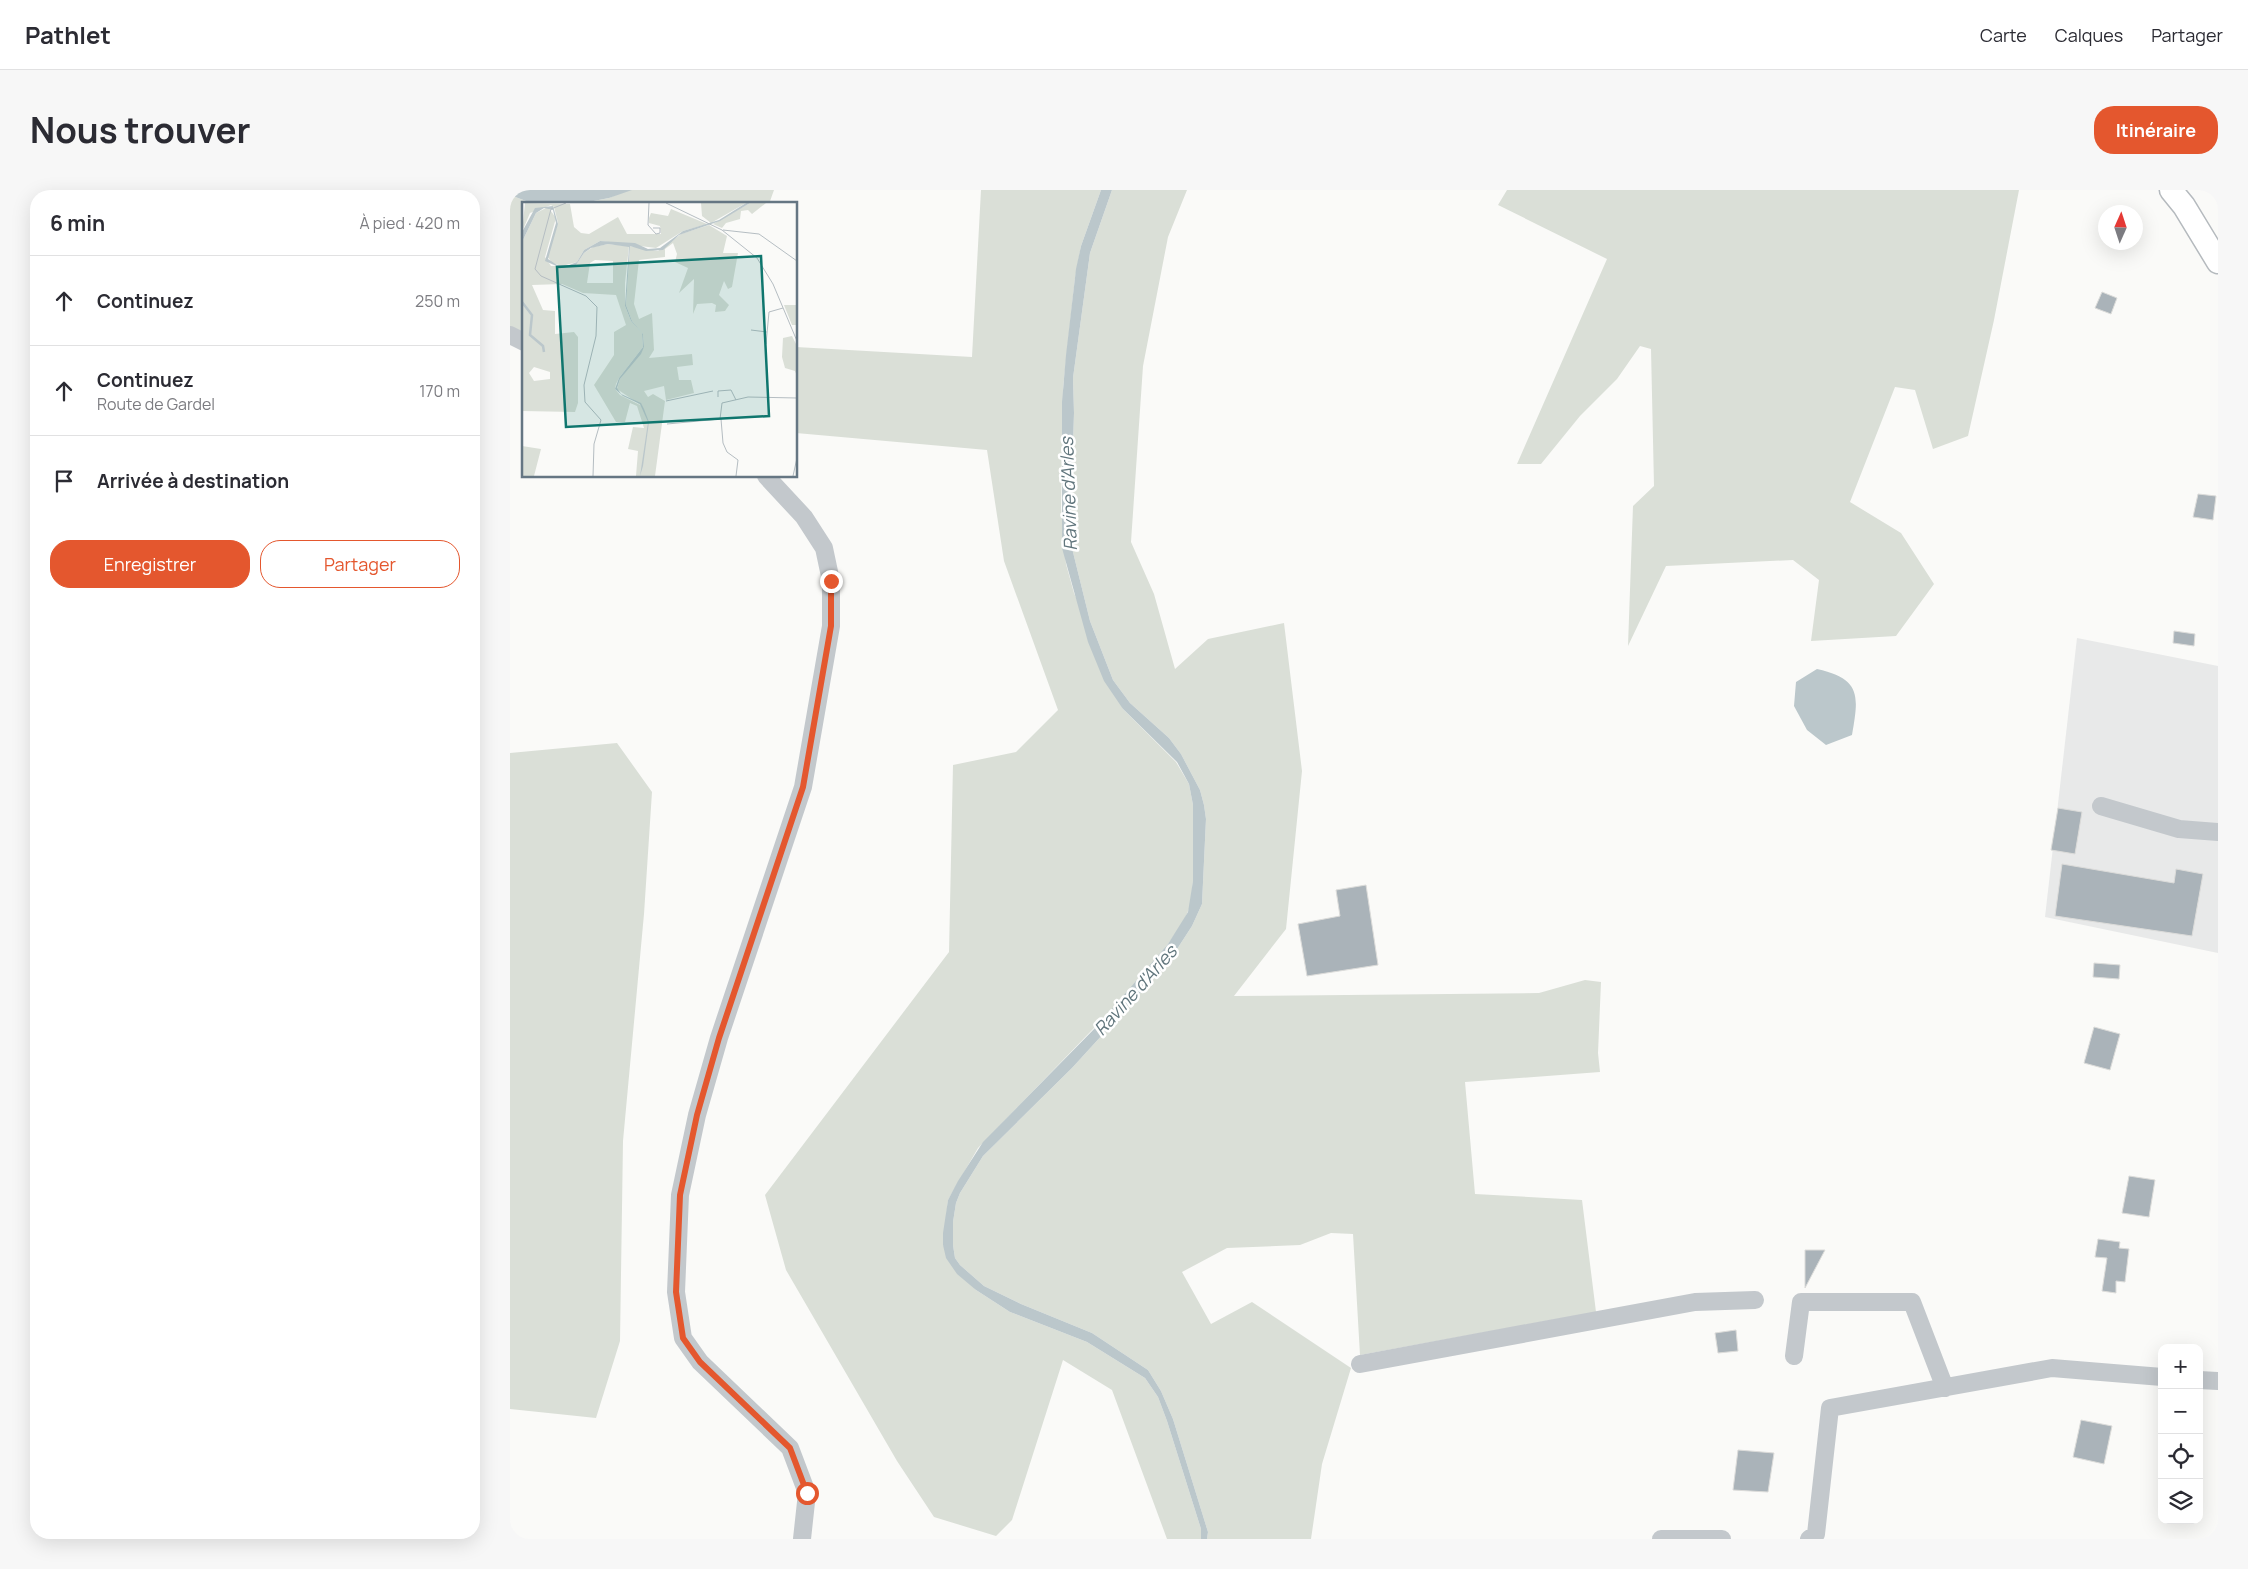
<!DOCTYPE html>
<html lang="fr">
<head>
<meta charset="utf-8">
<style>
	:root { --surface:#fff; --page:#f7f7f7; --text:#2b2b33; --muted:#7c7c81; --line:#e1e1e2; --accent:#e4572e }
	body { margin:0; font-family:Manrope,sans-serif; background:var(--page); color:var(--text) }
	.controls { position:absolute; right:15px; bottom:15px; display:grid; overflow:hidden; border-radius:10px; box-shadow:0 5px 20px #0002 }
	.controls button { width:45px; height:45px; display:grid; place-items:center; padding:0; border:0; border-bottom:1px solid var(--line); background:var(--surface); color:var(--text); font:25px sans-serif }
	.compass { position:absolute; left:1588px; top:15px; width:45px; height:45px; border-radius:50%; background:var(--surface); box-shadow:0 5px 20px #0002; rotate:3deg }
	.stop { position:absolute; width:15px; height:15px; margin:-11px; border:4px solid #e4572e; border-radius:50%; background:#fff }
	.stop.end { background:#e4572e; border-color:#fff; box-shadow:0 1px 5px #0008 }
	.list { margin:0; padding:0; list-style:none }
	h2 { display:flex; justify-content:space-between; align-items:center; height:65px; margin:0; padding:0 20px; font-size:21px }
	h2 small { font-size:16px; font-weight:400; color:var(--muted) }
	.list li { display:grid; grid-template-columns:32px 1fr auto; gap:15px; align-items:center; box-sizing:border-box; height:90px; padding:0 20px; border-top:1px solid var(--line) }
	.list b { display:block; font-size:19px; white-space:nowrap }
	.list p { margin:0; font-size:16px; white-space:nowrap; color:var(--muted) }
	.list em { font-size:16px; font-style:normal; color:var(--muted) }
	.actions { display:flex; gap:10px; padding:15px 20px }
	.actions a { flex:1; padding:11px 0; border:1px solid var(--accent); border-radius:20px; text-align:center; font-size:18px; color:var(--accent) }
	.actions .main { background:var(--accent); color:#fff }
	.icon { flex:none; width:28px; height:28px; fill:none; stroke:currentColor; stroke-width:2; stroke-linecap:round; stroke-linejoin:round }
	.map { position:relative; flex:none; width:1708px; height:1349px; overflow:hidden; border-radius:20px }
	header { display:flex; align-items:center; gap:30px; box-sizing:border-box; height:70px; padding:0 25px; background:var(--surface); border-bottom:1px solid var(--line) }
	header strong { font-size:24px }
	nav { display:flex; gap:28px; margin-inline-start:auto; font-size:18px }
	.intro { display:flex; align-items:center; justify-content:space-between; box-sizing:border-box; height:120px; padding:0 30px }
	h1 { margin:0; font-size:35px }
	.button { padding:12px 22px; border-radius:20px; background:var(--accent); color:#fff; font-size:18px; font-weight:700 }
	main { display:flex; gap:30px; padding:0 30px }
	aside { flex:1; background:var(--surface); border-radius:20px; box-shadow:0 5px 20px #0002 }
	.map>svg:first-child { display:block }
</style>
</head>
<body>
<header>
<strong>Pathlet</strong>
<nav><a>Carte</a><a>Calques</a><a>Partager</a></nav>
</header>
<div class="intro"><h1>Nous trouver</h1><a class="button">Itinéraire</a></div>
<main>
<aside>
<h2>6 min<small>À pied · 420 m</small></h2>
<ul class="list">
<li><svg class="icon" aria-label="ahead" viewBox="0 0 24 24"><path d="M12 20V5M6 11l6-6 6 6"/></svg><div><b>Continuez</b></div><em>250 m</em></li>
<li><svg class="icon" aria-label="ahead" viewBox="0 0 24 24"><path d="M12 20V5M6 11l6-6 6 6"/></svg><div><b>Continuez</b><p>Route de Gardel</p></div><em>170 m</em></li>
<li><svg class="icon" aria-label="arrive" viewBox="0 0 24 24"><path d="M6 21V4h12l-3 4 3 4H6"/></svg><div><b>Arrivée à destination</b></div></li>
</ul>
<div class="actions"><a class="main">Enregistrer</a><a>Partager</a></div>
</aside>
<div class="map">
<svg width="1708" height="1349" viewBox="0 0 1708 1349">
	<rect width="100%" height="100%" fill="#fafaf8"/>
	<path fill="#e8e9e9" d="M1567,448l141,28v287l-173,-36z"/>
	<path fill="#dadfd7" d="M117,0h147l-5,14h-191l31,-6z
		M471,0h120l-20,56 -6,32 -12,110 -2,120 5,56 8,29 49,116 53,53 13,22 4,21v76l-2,23 -7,17 -16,23 -47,56 -143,148 -30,52 -5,45 33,45 34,22 77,30 58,36 13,19 9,24 34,108v10h-34l-55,-149 -49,-30 -51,160 -16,16 -62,-19 -37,-56 -111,-191 -21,-75 184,-243 4,-187 63,-13 42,-42 -54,-149 -17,-111 -191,-17v-86l176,10z
		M602,0h75l-19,47 -25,129 -12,176 23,52 21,75 33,-30 76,-16 18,148 -16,158 -52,67 305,-3 46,-13 16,2 -3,71 2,19 -135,10 10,112 107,6 14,112 -236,43 -7,-121 -22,-1 -31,12 -73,3 -45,24 29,52 41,-22 99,66 -29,96 -11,75h-104l1,-7 -35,-113 -12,-28 -13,-21 -56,-37 -71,-29 -37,-18 -24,-21 -5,-7 -2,-13v-23l3,-19 4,-10 23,-37 89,-88 96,-105 24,-37 10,-22 4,-85 -2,-14 -4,-15 -19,-36 -12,-16 -39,-35 -17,-23 -23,-59 -20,-81 4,-127 -1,-35 17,-125z
		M997,0h512l-25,130 -26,116 -35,13 -18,-59 -20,-3 -45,115 51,31 33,51 -38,52 -85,5 8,-61 -26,-20 -127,6 -38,80 5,-140 21,-20 -3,-137 -11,-3 -23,33 -37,37 -39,48h-24l90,-205 -109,-54z
		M0,5l24,9h-10v130l-14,-1z
		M107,553l35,49 -8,122 -21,227 -3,200 -24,77 -86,-9v-656z"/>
	<path fill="#bbc7cb" d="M0,0h122l-23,8 -31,6h-44l-24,-9z
		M591,0h11l-22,63 -17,125 1,35 -4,127 20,81 23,59 17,23 39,35 12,16 19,36 4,15 2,14 -4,85 -10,22 -24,37 -96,105 -89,88 -23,37 -4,10 -3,19v23l2,13 5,7 24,21 37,18 71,29 56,37 13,21 12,28 35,113 -1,7h-6v-10l-34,-108 -9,-24 -13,-19 -58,-36 -77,-30 -34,-22 -19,-16 -11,-16 -3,-13v-12l5,-33 10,-19 25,-39 115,-117 70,-81 20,-32 5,-31v-76l-4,-21 -12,-22 -54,-53 -19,-28 -16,-39 -26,-94v-146l4,-47 10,-86 5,-23z
		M1307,479c44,10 42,26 35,66l-26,10 -19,-15 -13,-24 2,-24z"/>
	<path fill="#aab3b9" stroke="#dcdcda" d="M1592,102l15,6 -6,16 -16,-6z
		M1688,304l18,2 -3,24 -20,-3z
		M1664,441l21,3 -1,12 -21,-3z
		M1548,618l24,4 -7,42 -24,-4z
		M1552,674l112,19 2,-14 27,5 -11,62 -137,-20z
		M856,695l12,80 -71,11 -9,-52 42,-8 -4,-26z
		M1584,773l26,2 -1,14 -26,-2z
		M1584,837l26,7 -10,36 -26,-7z
		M1619,986l26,4 -6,37 -27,-4z
		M1588,1049l22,3 -1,6 10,1 -4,33 -9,-1v12l-14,-2 5,-33 -12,-1z
		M1295,1060h20l-20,38z
		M1226,1140l2,21 -20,2 -3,-20z
		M1571,1230l31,6 -8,38 -31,-7z
		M1228,1260l36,3 -6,39 -35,-2z"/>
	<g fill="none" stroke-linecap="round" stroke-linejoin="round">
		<g stroke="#b5babe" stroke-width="25">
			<path id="major" d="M1661,0l13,16 34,56"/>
		</g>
		<path stroke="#c3c8cc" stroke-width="18" d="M0,145l14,7
			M256,286l38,41 20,31 7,33v45l-28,161 -84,251 -22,77 -17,80 -4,97 7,46 17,24 90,86 17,45 -5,46
			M1591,616l78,23 39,3
			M1284,1166l7,-54h111l33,86
			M850,1174l335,-62 60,-2
			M1689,1190l19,1
			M1151,1349h61
			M1299,1349l7,-5 14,-126 222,-40 110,9"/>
		<use href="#major" stroke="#fff" stroke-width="22"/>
	</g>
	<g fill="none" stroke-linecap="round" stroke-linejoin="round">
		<path stroke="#e4572e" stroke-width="6" d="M297,1303l-17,-45 -90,-86 -17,-24 -7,-46 4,-97 17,-80 22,-77 84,-251 28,-161v-45"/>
	</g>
	<g text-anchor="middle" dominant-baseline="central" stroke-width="5" stroke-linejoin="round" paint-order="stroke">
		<g font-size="18" font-style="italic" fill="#60757c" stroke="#fff">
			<text transform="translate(558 304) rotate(-92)">Ravine d'Arles</text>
			<text transform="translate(625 800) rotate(-48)">Ravine d'Arles</text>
		</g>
	</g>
	<g transform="translate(12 12)">
		<rect width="275" height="275" fill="#fafaf8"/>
		<path d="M3,1l45,1 4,23 7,6 8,1 29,-17 9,17h34l-1,-8 -11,-3v-5l2,-5 17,3 3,-7 36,15 -24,7 -27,17 -56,-7 -16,9 -7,12 -15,4 -10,-3 -5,-7 11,-33 -4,-16 -3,-2 -21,8 -8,19zM179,1h45l-35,20 -9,-7zM228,1h16l-14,11 -4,-4 -7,1 -1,8 -14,4 -4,5 -9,-4zM26,5l8,11 -11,39 6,9h24l9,-13 9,-6 15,-3 21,2 -4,37v23l6,15 11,12 1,14 -24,31 -3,6 -1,5 5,6 22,11 -25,-17 3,-10 24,-32 -1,-13 -11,-13 -6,-16 4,-59 28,5 23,-17 28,-9 18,11 -4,17h15l-6,34 -4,2 -4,-8 -5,14 10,10 -4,6 -10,1 1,-7 -4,-2 -15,1 -4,10 1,-35 -15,14 9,-25 -13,-6 2,-8 -4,-11 -8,6v8l-26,3 -5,44 5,15 13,-6 2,37 -5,8 43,-4 1,11 -16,2 2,13h12l3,13 -28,7 -2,-14 -20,5 4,6 5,-3 12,7 -10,75h-19l2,-25 -10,-2 5,-22 11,1 -7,-22 -7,-3 -5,19h-9l-22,-37 20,-30v-23l12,-7 -10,-30 -33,-2 -21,-9 -30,1 11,25 12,1v23l19,-2 4,5v66l-3,9 -53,-1v-169l14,-29zM73,58l18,1v22h-26l3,-20zM12,165l16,5v7l-16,2 -5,-8zM262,103h13v20h-5zM270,134l5,10v30l-2,-5 -10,-3 -3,-11 1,-19zM0,244l19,3 -7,27h-12z" fill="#dadfd7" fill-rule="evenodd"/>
		<path d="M224,1h4l-30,18 -41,14 -16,15 -17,1 -16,-5 -4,59 6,16 11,13 1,13 -3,7 -21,25 -3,9 4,6 20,9 3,6 5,13 -6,44 -3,10 8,-54 -8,-18 -17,-8 -8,-7 4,-11 24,-31 -1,-14 -11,-12 -6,-15 4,-59 -21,-3 -17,4 -7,5 -8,12 -15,3 -16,-7 11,-38 -3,-13 -9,-2 -8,5 -14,29v-10l13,-24 18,-2 5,18 -10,35 9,6h12l8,-3 7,-12 16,-9 35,2 13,6 12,-1 23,-17 36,-11z" fill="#bbc7cb"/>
		<path fill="none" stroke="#bbc7cb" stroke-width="2.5" d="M0,100l10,13 -2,20 13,11 1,6"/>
		<path fill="none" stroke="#b5bdc2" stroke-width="1" d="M44,1l-15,6 -16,60 6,7 45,20 11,11 -1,29 -12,49 1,17 16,18 -7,24 -1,32M127,1l-1,22 8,9 4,-1v-5h-7M144,1l56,27 35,28 16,26 24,57M201,28l36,4 38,27M229,128l16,2M244,142l3,-32 14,-4M196,195v-6l13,-1 5,10M144,199l47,-10M199,217l2,24 4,9 11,8 -2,16M145,222l53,-5 2,-16 26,-6 49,1M271,274l4,-18"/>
		<path fill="#0f766e" fill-opacity="0.15" stroke="#0f766e" stroke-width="2.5" d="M239,54l8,160 -203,11 -9,-160z"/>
		<rect width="275" height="275" fill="none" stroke="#657683" stroke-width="2.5"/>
	</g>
</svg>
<div class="controls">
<button>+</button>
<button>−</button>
<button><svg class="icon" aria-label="locate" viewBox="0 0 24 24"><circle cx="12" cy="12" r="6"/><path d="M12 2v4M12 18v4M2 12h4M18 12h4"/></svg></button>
<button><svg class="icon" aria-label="layers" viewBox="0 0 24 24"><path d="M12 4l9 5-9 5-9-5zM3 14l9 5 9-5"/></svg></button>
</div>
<svg class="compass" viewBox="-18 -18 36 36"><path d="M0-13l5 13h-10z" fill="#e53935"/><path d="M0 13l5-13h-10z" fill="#7c7c81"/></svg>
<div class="stop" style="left:297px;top:1303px"></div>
<div class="stop end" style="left:321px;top:391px"></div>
</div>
</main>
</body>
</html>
